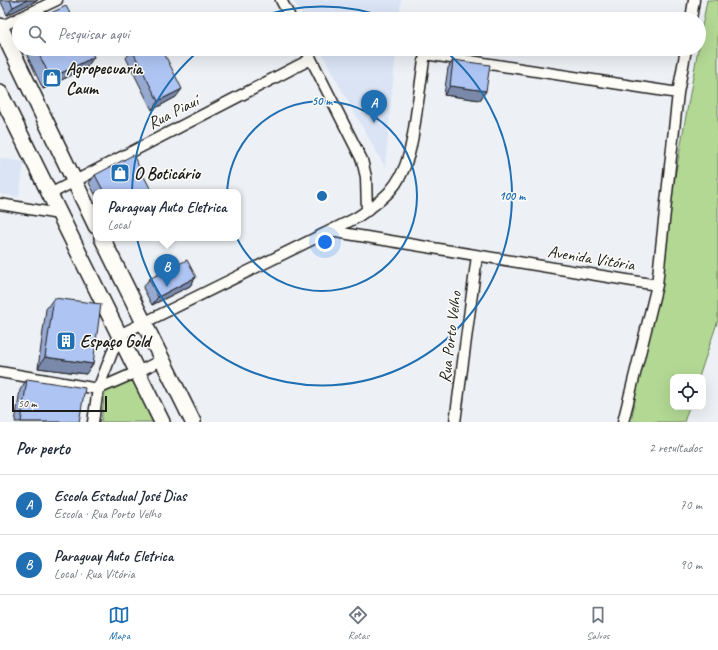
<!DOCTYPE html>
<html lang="pt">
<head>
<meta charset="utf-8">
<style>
	:root { --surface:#fff; --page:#f6f6f7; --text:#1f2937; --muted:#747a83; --line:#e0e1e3; --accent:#1f6fb2 }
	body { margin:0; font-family:Caveat,sans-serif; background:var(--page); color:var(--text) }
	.controls { position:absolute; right:12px; bottom:12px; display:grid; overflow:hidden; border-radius:8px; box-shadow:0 4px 16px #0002 }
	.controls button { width:36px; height:36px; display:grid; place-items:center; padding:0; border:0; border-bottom:1px solid var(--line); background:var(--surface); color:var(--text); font:20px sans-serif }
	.scale { position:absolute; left:12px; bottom:10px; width:95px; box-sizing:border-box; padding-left:4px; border:2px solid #1c1c1c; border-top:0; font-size:11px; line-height:14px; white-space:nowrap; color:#1c1c1c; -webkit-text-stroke:3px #fdfcf7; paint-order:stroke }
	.you { position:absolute; left:325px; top:242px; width:14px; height:14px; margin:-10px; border:3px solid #fff; border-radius:50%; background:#1a73e8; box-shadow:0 0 0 6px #1a73e833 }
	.badge { display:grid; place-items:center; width:26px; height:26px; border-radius:50%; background:var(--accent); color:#fff; font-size:13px; font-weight:700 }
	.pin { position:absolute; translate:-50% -33px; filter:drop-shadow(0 1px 2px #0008) }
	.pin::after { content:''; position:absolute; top:21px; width:14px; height:12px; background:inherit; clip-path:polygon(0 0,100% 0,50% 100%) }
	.popup { position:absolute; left:93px; top:189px; width:148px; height:52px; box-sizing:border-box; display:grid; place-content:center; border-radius:8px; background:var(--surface); filter:drop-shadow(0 1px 3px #0005); font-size:13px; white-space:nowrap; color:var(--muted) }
	.popup b { font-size:15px; color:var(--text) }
	.popup::after { content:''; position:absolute; left:50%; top:100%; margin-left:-8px; border:8px solid transparent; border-top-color:var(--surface) }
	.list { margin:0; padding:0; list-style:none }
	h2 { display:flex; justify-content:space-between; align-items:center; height:52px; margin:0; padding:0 16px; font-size:17px }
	h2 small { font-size:13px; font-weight:400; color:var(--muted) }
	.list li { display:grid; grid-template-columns:26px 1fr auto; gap:12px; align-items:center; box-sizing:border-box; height:60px; padding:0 16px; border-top:1px solid var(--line) }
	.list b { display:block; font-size:15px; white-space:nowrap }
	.list p { margin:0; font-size:13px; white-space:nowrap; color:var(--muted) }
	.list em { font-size:13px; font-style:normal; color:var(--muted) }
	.icon { flex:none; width:22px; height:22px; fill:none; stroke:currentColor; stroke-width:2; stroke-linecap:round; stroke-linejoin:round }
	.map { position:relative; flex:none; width:718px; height:422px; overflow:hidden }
	.search { position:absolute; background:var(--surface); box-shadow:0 4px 16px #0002; left:12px; right:12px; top:12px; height:44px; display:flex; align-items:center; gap:10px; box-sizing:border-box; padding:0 14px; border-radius:22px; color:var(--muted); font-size:15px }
	.sheet { height:172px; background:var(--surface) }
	nav { display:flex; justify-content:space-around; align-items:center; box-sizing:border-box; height:56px; border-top:1px solid var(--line); background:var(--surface); font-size:11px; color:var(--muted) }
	nav a { display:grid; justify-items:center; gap:2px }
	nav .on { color:var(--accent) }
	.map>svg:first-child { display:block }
</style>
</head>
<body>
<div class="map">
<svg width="718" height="422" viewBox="0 0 718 422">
	<rect width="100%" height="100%" fill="#edf1f6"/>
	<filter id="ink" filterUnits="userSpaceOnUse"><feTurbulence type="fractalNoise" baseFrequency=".025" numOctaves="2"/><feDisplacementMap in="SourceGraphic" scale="8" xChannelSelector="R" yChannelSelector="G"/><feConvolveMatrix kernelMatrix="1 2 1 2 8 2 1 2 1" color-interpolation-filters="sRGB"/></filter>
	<g filter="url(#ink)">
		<path fill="#dae4f5" d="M293,0h108l-2,19h-95z
			M320,49h76l-11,118 -50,-89z
			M0,158l24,4 -5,35 -19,-3z"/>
		<path fill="#b2d894" stroke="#677a58" d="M707,0h11v320l-19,57h-26v30h16l-5,15h-53l67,-373h1v-6z
			M134,379l19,43h-52l4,-30z"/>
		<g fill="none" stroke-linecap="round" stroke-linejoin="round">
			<g stroke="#1c1c1c" stroke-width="13">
				<path id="street" d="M281,0l10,19
					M691,19l3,-19
					M0,27l57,-27
					M306,49l56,111 4,17 1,34
					M50,194l261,-135
					M0,204l59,10
					M330,231l327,54 21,-192
					M0,372l98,17 39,-17 25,-12
					M93,422l5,-33 21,-54 237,-117c12,-8 24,-16 34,-27 20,-22 23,-54 27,-83 3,-18 5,-36 8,-54l253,39 8,-44
					M455,422l22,-166
					M623,422l34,-137"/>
			</g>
			<g stroke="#1c1c1c" stroke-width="18">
				<path id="secondary" d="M0,26l96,200
					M0,93l162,329
					M102,238l91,184"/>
			</g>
			<use href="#street" stroke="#fdfcf7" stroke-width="10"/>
			<use href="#secondary" stroke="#fdfcf7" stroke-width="15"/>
		</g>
		<path fill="#96a9d1" stroke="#1c1c1c" d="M0,0h38l-31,15z
			M24,49h65l5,8 -8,11 -43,21z
			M132,50l44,47 -24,13 -26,-52z
			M453,60l33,31 -6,9 -36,-5 4,-27z
			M95,175l57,17h-56v4l-7,-13z
			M196,277l-6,9 -38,19 -9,-17 6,-9z
			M54,298l32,76 -48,-6 8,-59z
			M27,379l52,43h-64l5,-32z"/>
		<path fill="#7a89aa" stroke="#1c1c1c" d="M27,0h11l-31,15 6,-8z
			M94,57l-8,11 -43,21 8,-11z
			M450,86l36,5 -6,9 -36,-5z
			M182,89l-6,8 -24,13 6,-9z
			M196,277l-6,9 -38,19 6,-8z
			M45,357l48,7 -7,10 -48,-6z"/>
		<path fill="#aec4f3" stroke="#1c1c1c" d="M10,0h17l-14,7z
			M66,6l7,13h-35z
			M36,49h53l5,8 -43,21z
			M134,49h28l20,40 -24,12 -26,-51z
			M453,60l37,5 -4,26 -36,-5z
			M133,155l19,37h-48l-9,-17z
			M187,260l9,17 -38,20 -9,-18z
			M54,298l47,6 -8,60 -48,-7z
			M27,379l58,9 -6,34h-58z"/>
	</g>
	<g fill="none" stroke="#1f6fb2" stroke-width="2">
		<circle cx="322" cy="196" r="95"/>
		<path d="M254 19A190 190 0 0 1 390 19M443 49A190 190 0 1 1 201 49"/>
	</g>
	<defs>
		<g id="shop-square" transform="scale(1)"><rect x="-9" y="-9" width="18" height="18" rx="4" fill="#1f6fb2" stroke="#fdfcf7"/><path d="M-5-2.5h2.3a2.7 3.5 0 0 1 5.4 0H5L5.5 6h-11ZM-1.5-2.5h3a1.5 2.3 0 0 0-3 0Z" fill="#fff"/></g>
		<g id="building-square" transform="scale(1)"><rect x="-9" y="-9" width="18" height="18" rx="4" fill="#1f6fb2" stroke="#fdfcf7"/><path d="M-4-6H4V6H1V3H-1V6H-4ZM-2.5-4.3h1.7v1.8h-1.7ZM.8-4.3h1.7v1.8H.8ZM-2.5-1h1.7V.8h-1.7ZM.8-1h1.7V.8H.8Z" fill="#fff"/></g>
	</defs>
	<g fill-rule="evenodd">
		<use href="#shop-square" x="52" y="78"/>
		<use href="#shop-square" x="120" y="173"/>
		<use href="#building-square" x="66" y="341"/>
	</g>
	<g text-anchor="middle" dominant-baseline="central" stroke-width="3" stroke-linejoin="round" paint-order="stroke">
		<g font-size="17" font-weight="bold" fill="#1c1c1c" stroke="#fdfcf7" text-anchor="start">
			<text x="66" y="68">Agropecuaria<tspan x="66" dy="20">Caum</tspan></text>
			<text x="134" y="173">O Boticário</text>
			<text x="80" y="341">Espaço Gold</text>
		</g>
		<g font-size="17" fill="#1c1c1c" stroke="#fdfcf7">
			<text transform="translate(173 112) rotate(-27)">Rua Piauí</text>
			<text transform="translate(591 258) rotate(9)">Avenida Vitória</text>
			<text transform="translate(450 337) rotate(-83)">Rua Porto Velho</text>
		</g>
	</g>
	<circle cx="322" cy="196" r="6" fill="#1f6fb2" stroke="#fdfcf7" stroke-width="2"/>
	<g font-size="12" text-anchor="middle" font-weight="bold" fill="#1f6fb2" stroke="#fdfcf7" stroke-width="3" stroke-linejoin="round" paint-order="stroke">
		<text x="322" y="105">50 m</text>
		<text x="512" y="200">100 m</text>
	</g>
</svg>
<div class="controls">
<button><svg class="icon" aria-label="locate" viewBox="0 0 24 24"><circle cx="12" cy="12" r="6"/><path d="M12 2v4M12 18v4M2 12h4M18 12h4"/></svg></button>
</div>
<div class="scale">50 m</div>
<div class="you"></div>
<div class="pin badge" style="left:374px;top:123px">A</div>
<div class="pin badge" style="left:167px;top:287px">B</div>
<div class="popup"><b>Paraguay Auto Eletrica</b>Local</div>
<div class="search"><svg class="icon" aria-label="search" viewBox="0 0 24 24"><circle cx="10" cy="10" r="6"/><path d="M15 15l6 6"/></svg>Pesquisar aqui</div>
</div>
<section class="sheet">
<h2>Por perto<small>2 resultados</small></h2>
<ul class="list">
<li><span class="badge">A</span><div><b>Escola Estadual José Dias</b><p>Escola · Rua Porto Velho</p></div><em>70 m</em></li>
<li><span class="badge">B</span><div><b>Paraguay Auto Eletrica</b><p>Local · Rua Vitória</p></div><em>90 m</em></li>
</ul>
</section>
<nav>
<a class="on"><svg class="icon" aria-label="map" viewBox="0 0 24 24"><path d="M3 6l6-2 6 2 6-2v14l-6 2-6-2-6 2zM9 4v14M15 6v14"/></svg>Mapa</a>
<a><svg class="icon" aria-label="directions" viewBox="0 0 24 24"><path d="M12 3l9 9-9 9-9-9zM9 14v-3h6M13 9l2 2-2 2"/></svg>Rotas</a>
<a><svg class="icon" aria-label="saved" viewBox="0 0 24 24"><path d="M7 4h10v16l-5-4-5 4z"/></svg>Salvos</a>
</nav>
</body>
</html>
